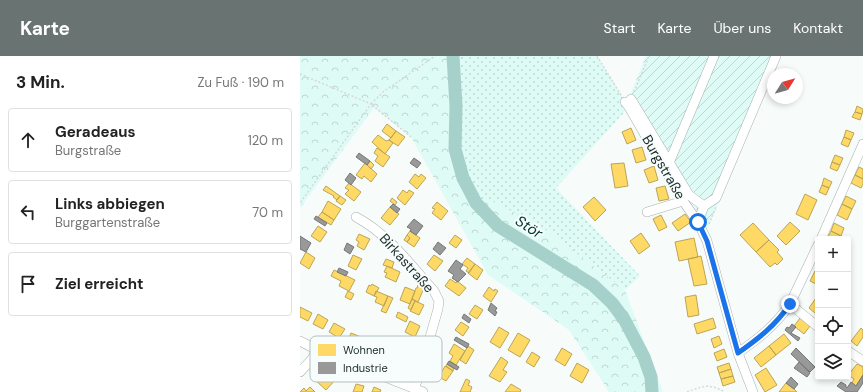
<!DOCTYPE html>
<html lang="de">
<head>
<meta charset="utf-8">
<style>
	:root { --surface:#fff; --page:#f6f6f6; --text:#222; --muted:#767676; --line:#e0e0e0; --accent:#697472 }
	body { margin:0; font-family:"DM Sans",sans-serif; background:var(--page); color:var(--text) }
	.controls { position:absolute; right:12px; bottom:12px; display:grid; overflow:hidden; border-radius:4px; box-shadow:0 2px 6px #0003 }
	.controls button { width:36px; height:36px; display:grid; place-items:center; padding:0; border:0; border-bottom:1px solid var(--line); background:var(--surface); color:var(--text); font:20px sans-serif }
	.compass { position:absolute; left:467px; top:12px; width:36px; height:36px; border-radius:50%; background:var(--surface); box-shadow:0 2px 6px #0003; rotate:53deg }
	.stop { position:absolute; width:12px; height:12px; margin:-9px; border:3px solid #1a73e8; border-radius:50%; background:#fff }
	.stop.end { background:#1a73e8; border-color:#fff; box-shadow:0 1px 4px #0008 }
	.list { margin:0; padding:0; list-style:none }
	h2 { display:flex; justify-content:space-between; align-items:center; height:52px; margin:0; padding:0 16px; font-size:17px }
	h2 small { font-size:13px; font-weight:400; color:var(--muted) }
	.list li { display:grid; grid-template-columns:26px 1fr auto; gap:12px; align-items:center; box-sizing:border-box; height:64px; margin:0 8px 8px; padding:0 8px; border:1px solid var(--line); border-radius:4px }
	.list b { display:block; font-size:15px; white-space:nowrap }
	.list p { margin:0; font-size:13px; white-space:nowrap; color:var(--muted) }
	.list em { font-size:13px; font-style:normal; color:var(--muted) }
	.icon { flex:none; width:22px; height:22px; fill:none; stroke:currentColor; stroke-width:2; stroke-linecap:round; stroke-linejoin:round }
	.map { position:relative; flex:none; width:563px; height:336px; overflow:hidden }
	header { display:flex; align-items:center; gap:24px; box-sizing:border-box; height:56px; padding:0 20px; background:var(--accent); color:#fff }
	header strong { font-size:19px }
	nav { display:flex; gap:22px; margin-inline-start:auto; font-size:14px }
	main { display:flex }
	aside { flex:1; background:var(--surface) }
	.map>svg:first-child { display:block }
</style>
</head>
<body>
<header>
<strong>Karte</strong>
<nav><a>Start</a><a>Karte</a><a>Über uns</a><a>Kontakt</a></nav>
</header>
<main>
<aside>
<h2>3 Min.<small>Zu Fuß · 190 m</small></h2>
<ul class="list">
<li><svg class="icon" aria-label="ahead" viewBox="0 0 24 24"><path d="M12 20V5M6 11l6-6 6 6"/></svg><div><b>Geradeaus</b><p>Burgstraße</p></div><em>120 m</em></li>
<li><svg class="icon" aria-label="left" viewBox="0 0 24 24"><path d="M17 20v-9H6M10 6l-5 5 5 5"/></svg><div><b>Links abbiegen</b><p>Burggartenstraße</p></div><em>70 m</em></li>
<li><svg class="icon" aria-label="arrive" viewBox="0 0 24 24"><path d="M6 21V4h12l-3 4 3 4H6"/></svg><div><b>Ziel erreicht</b></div></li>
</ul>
</aside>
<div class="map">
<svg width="563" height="336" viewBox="0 0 563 336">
	<defs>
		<pattern id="grass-dots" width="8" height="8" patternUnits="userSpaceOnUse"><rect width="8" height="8" fill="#defbf6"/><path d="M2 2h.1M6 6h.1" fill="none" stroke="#bed7d3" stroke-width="1.8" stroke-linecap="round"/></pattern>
		<pattern id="forest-crowns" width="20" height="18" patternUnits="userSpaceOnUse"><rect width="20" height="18" fill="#defbf6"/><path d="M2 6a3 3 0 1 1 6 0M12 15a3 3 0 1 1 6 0" fill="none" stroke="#bed7d3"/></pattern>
		<pattern id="garden-furrows" width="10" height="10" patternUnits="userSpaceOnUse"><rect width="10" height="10" fill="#defbf6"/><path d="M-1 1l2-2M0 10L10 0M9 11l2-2" fill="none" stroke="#bed7d3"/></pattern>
	</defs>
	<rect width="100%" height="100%" fill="#f7fcfb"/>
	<path fill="url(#grass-dots)" d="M153,0h144l32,51 -73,81 84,88 -15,14 -86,-65 -63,-22 -13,-25 -8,-29 1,-43z"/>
	<path fill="url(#forest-crowns)" d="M0,0h153l2,93 8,29 13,25 14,-3 49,25 86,65 38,102h-55l-2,-5 -37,-57 -81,-55 -77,-138 -37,-29 -74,100z"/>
	<path fill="url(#garden-furrows)" d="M346,0h134l-72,172 -80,-128z"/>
	<path fill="#ffd966" stroke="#bba554" d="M557,50l6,3 -1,5 -7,-2z
		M555,56l7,2 -2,6 -8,-3z
		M87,68l9,7 -5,7 -9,-7z
		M331,72l5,12 -9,4 -5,-12z
		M546,74l8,3 -3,7 -7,-3z
		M96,75l9,6 -7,9 -9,-6z
		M78,79l8,6 3,-1 4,3 -8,11 -13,-12z
		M544,81l7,3 -3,7 -7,-3z
		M342,91l4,13 -10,3 -4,-13z
		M77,92l13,9 -7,10 -8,-6 3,-5 -4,-3z
		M535,99l8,3 -3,7 -8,-3z
		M70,105l4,4 -3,4 -4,-4z
		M532,106l8,3 -3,6 -7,-3z
		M65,107l12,11 -6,8 -7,-6 -2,3 -6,-4z
		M324,107l4,23 -13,2 -4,-24z
		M354,110l4,14 -9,3 -5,-13z
		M559,111l4,2v10l-8,-4z
		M115,118l4,3 2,-3 5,4 -9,11 -8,-7z
		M555,119l8,4v5l-2,4 -10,-5z
		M524,122l8,4 -3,6 -7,-3z
		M49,127l12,9 -7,9 -9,-7 4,-4 -4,-2z
		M522,129l7,3 -3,7 -7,-3z
		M26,130l14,10 -3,4 -4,-3 1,-1 -11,-6z
		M365,130l4,13 -10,2 -3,-13z
		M103,134l4,3 2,-3 5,3 -9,12 -8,-7z
		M505,138l12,6 -9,20 -12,-6z
		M40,140l6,4 -4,5 -6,-4z
		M546,140l10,5 -4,8 -10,-5z
		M294,141l12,13 -11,11 -12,-14z
		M92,142l5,4 -2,3 -5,-4z
		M28,145l13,8 -7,11 -12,-8z
		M137,146l11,9 -7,9 -9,-7 3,-4 -3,-1z
		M542,148l10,5 -5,11 -10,-5z
		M90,151l9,7 -9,11 -9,-7z
		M22,156l12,8 -3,5 -13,-8z
		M385,158l6,8 -13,9 -6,-8z
		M361,159l6,12 -8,4 -6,-12z
		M490,166l10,9 -14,14 -9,-9z
		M453,167l16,17 -13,12 -16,-17z
		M534,167l10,5 -3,8 -10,-5z
		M18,170l9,6 -7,10 -9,-6z
		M110,175l10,7 -6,9 -7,-5 3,-4 -3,-3z
		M531,175l10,5 -2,3h-12z
		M341,177l9,13 -11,8 -9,-13z
		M59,178l11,5 -6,11 -7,-4 2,-4 -3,-2z
		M107,179l3,3 -3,4 -3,-2z
		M155,179l7,5 -6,8 -7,-5z
		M394,182l4,19 -19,4 -4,-19z
		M469,184l10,10 -2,2 6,7 -6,6 -2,-2 -5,4 -14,-15z
		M6,196l9,6 -6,11 -9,-6z
		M53,199l9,4 -6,11 -8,-4z
		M134,199l9,6 -8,10 -8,-7z
		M401,200l6,28 -13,2 -6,-27z
		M167,202l8,6 -6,9 -3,-2 2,-3 -6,-4z
		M86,203l8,3 -2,6 -9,-3z
		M175,208l8,6 -6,10 -9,-7z
		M87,210l13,6 -4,10 -11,-5 2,-4 -3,-1z
		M34,214l21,10 -6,11 -10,-5 2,-5 -10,-5z
		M515,215l3,1v13l-8,-4z
		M150,223l6,4 1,-2 9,7 -7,8 -14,-10z
		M72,228l7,4 -5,8 -8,-4 3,-7 2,1z
		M118,229l6,3 -6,14 -6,-3 4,-11h1z
		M105,231l10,4 -5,13 -10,-4z
		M189,231l5,4 1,-2 3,2 -7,11 -8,-6z
		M48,235l6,3 -3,6 -6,-3z
		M76,235l12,5 -4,10 -9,-4 2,-5 -3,-1z
		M396,239l3,20 -11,2 -3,-20z
		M88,240l5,2 -7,15 -5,-2z
		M516,242l2,2v10l-3,3 -6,-5z
		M112,243l3,2 -4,9 -3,-2z
		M115,245l9,4 -5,10 -9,-4z
		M175,249l8,5 -6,9 -8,-5z
		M0,251l12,6 -4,8 -8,-4z
		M98,256l10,5 -2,5 -10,-5z
		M18,258l10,6 -5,9 -10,-5z
		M413,262l3,10 -19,6 -3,-10z
		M500,262l10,8 -6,8 -10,-8z
		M110,265l10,5 -5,11 -10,-5z
		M161,266l8,5 -6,9 -8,-6z
		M34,267l11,6 -6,9 -10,-6z
		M199,271l10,6 -9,15 -10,-6z
		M561,272l2,2v7l-6,9 -6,-5z
		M51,277l10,4 -5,10 -9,-4z
		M218,277l12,7 -10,17 -12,-7z
		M484,278l7,9 -15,12 -7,-9z
		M419,280l3,8 -8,4 -3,-9z
		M154,288l11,7 -9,14 -6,-4 3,-5 -4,-3z
		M168,290l6,4 -8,14 -6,-4z
		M469,290l7,9 -15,12 -7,-9z
		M262,292l10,6 -7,12 -10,-6z
		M424,293l3,8 -10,4 -3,-8z
		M232,296l8,5 -6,10 -8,-5z
		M201,301l7,5 -5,8 4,2 -7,10 -11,-6z
		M277,307l12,7 -7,13 -12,-7z
		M429,307l2,6 -12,4 -2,-6z
		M147,308l7,5 -1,2 -7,-5z
		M557,308l6,3v8l-7,11 -4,-3 2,-4 -6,-4z
		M145,310l8,5 -7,10 -7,-4z
		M466,312l11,17 -12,7 -10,-17z
		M431,313l2,7 -12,3 -2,-6z
		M18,314l5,5 4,-5 9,9 -10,11 -12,-11 2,-2 -3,-2z
		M433,320l2,6 -12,4 -2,-7z
		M166,323l4,2 -2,4 4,2 -2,5h-10z
		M486,327l8,6 3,3h-18z
		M56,328l8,2 -2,6h-9z
		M211,328l10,6 -1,2h-15z
		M10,331l5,5h-15l4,-4 2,3z
		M74,331l7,3 -1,2h-8z"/>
	<path fill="#999" stroke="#747877" d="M59,97l11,8 -3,4 -11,-8z
		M114,102l7,5 -4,5 -7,-5z
		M50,117l6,5 -5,7 -6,-5z
		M93,148l7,5 -3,4 -7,-6z
		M16,160l11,7 -2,3 -11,-7z
		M114,163l9,7 -7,9 -6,-4 1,-2 -4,-2z
		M0,180l11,7 -5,9 -6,-3z
		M138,186l8,6 -6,7 -7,-6z
		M47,187l7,4 -4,7 -6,-4z
		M156,204l7,5 -3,4 6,5 -8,8 -6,-4 2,-3 -6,-4z
		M39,212l9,4 -2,4 -9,-4z
		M191,247l6,5 -2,3 2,1 -2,4 -7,-6z
		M164,258l7,5 -2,4 -7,-5z
		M492,268l4,3 -5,6 9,5 -2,3 -13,-11 2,-3 2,1z
		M156,281l13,7 -2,4 -13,-8z
		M496,292l19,19 -5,5 -19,-18z
		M149,305l10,6 -2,3 -10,-6z
		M499,306l11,11 -3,4 -13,-9z
		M563,319v8l-6,9h-11l-9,-6 4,-4 5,3v2l1,1 4,-6 5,4z
		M491,321l7,7 -4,5 -8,-6z"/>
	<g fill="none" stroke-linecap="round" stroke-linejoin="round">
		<path stroke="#a5d1ca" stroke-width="13" d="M153,0l3,50 -1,43 8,29 13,25 22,23 95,59 19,18 12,16 20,38 7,20 1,15"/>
		<g stroke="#a7b0af" stroke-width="10">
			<path id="minor" d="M331,43l58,96 15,11 -6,16
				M325,46l4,5 54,94 15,21 9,19 31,112 15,39
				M369,107l45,-107
				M404,150l12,-8 60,-142
				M347,156l36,-11
				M56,161c32,17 54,47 78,74l5,10 -1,8 -20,70 -4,9
				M521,183l42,-95
				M490,248l28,-59
				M0,285l17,9 106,42
				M548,295l15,10
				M438,297c21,-15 37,-27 52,-49l28,23
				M0,316l12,-13 5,-9"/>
		</g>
		<path stroke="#d5d9d8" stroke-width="1.5" stroke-dasharray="2 2" stroke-linecap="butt" d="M297,0l24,39
			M0,18l71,30 -71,99
			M334,36l15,-36
			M111,81l-40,-33 12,-12 52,-36
			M409,168l7,-17
			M387,336c17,-6 21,-9 38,0"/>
		<use href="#minor" stroke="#fefffe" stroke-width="9"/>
	</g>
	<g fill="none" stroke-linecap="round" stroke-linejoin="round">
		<path stroke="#1a73e8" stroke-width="5" d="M398,166l9,19 31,112c21,-15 37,-27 52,-49"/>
	</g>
	<g text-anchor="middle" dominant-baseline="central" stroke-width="4" stroke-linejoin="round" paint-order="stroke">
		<g font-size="14" fill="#1d2b29" stroke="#f6fdfc">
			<text transform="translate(364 111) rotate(60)">Burgstraße</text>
			<text transform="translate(107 207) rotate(48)">Birkastraße</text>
		</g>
		<g font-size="15" font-style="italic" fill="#003934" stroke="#f6fdfc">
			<text transform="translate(229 171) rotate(32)">Stör</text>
		</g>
	</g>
	<rect x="10" y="280" width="132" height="46" rx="6" fill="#f6fdfc" stroke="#b5bebd" stroke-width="1"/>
	<rect x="18" y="288" width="18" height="12" fill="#ffd966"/>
	<rect x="18" y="306" width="18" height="12" fill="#999"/>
	<g font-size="11" fill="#1d2b29">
		<text x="43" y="298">Wohnen</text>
		<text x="43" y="316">Industrie</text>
	</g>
</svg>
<div class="controls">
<button>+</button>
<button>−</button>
<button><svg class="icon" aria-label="locate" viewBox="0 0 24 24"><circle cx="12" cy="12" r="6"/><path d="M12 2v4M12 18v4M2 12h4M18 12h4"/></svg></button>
<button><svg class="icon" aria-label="layers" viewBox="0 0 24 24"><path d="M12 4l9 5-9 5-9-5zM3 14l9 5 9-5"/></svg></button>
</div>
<svg class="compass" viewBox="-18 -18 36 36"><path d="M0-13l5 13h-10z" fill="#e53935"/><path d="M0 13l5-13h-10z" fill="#767676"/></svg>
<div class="stop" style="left:398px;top:166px"></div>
<div class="stop end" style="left:490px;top:248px"></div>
</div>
</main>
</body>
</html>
